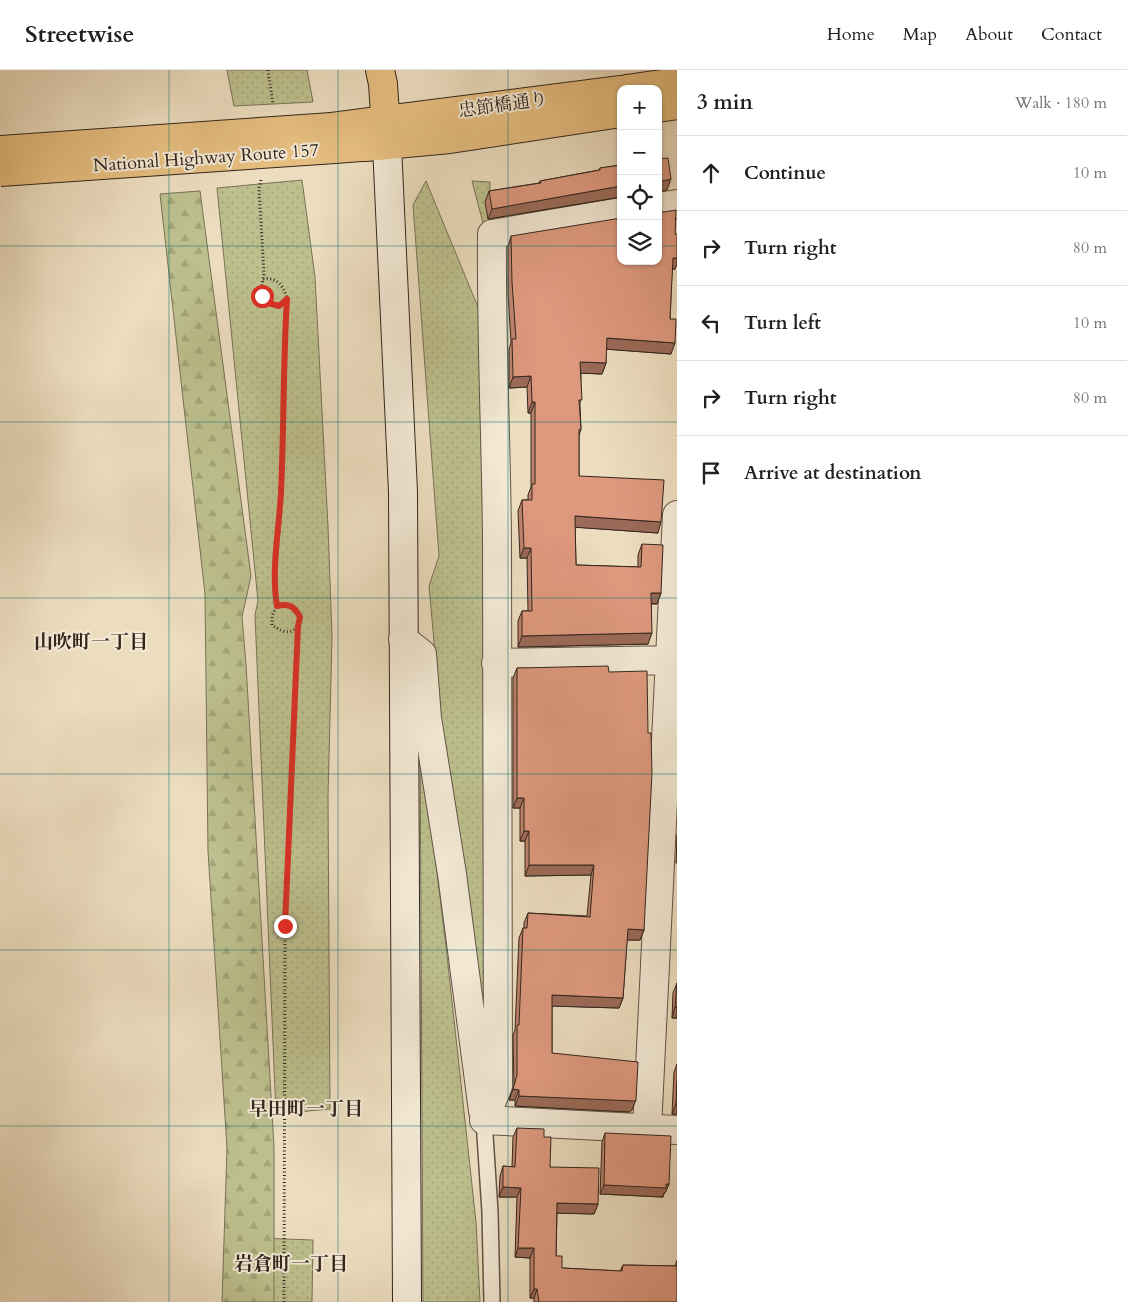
<!DOCTYPE html>
<html lang="en">
<head>
<meta charset="utf-8">
<style>
	:root { --surface:#fff; --page:#f6f6f6; --text:#202124; --muted:#757577; --line:#e0e0e0 }
	body { margin:0; font-family:Cardo,"Noto Serif JP",serif; background:var(--page); color:var(--text) }
	.controls { position:absolute; right:15px; top:15px; display:grid; overflow:hidden; border-radius:10px; box-shadow:0 1px 4px #0004 }
	.controls button { width:45px; height:45px; display:grid; place-items:center; padding:0; border:0; border-bottom:1px solid var(--line); background:var(--surface); color:var(--text); font:25px sans-serif }
	.stop { position:absolute; width:15px; height:15px; margin:-11px; border:4px solid #d93025; border-radius:50%; background:#fff }
	.stop.end { background:#d93025; border-color:#fff; box-shadow:0 1px 5px #0008 }
	.list { margin:0; padding:0; list-style:none }
	h2 { display:flex; justify-content:space-between; align-items:center; height:65px; margin:0; padding:0 20px; font-size:21px }
	h2 small { font-size:16px; font-weight:400; color:var(--muted) }
	.list li { display:grid; grid-template-columns:32px 1fr auto; gap:15px; align-items:center; box-sizing:border-box; height:75px; padding:0 20px; border-top:1px solid var(--line) }
	.list b { display:block; font-size:19px; white-space:nowrap }
	.list em { font-size:16px; font-style:normal; color:var(--muted) }
	.icon { flex:none; width:28px; height:28px; fill:none; stroke:currentColor; stroke-width:2; stroke-linecap:round; stroke-linejoin:round }
	.map { position:relative; flex:none; width:677px; height:1232px; overflow:hidden }
	header { display:flex; align-items:center; gap:30px; box-sizing:border-box; height:70px; padding:0 25px; background:var(--surface); border-bottom:1px solid var(--line) }
	header strong { font-size:24px }
	nav { display:flex; gap:28px; margin-inline-start:auto; font-size:18px }
	main { display:flex }
	aside { flex:1; background:var(--surface) }
	.map>svg:first-child { display:block }
</style>
</head>
<body>
<header>
<strong>Streetwise</strong>
<nav><a>Home</a><a>Map</a><a>About</a><a>Contact</a></nav>
</header>
<main>
<div class="map">
<svg width="677" height="1232" viewBox="0 0 677 1232">
	<defs>
		<pattern id="grass-dots" width="8" height="8" patternUnits="userSpaceOnUse" patternTransform="scale(1.25)"><rect width="8" height="8" fill="#bdbf8e"/><path d="M2 2h.1M6 6h.1" fill="none" stroke="#a3a47a" stroke-width="1.8" stroke-linecap="round"/></pattern>
		<pattern id="forest-firs" width="22" height="20" patternUnits="userSpaceOnUse" patternTransform="scale(1.25)"><rect width="22" height="20" fill="#bdbf8e"/><path d="M5 1l3.5 6h-7zM16 11l3.5 6h-7z" fill="#a3a47a"/></pattern>
	</defs>
	<rect width="100%" height="100%" fill="#ecddbf"/>
	<filter id="stains"><feTurbulence type="fractalNoise" baseFrequency=".004" numOctaves="4"/><feColorMatrix values="0 0 0 0 .2 0 0 0 0 .09 0 0 0 0 .02 0 0 0 .5 -.17"/></filter>
	<radialGradient id="worn" r=".72"><stop offset=".6" stop-color="#630" stop-opacity="0"/><stop offset="1" stop-color="#630" stop-opacity=".3"/></radialGradient>
	<path fill="url(#grass-dots)" stroke="#787256" d="M227,0h80l6,32 -79,4z
		M302,110l13,97 13,249 4,111 -4,160 2,312 -54,5 -21,-499 3,-14 -41,-413z
		M426,111l54,131 12,672 -10,12 -22,-125 -17,-128 -14,-157 10,-30 -26,-351z
		M472,111l18,1 -1,64z
		M420,664l26,212 30,276 4,80h-57z
		M257,1168l56,2 -1,62h-55z"/>
	<path fill="url(#forest-firs)" stroke="#787256" d="M200,121l51,385 -9,41 4,47 28,483v155h-52l5,-154 -19,-297 -3,-257 -45,-400z"/>
	<g fill="none" stroke-linecap="round" stroke-linejoin="round">
		<g stroke="#615446" stroke-width="18">
			<path id="lane" d="M484,1050l6,92 2,90"/>
		</g>
		<g stroke="#615446" stroke-width="30">
			<path id="street" d="M658,137l19,-3
				M403,569l19,15 5,64 25,156 31,237
				M496,593l181,-3
				M484,1050l14,-34c-1,-182 0,-365 -1,-548 -1,-101 -6,-203 -5,-304l129,-22
				M484,1050l193,10
				M647,1059l30,-614"/>
		</g>
		<g stroke="#33261d" stroke-width="30">
			<path id="secondary" d="M387,75l16,347 4,810"/>
		</g>
		<g stroke="#33261d" stroke-width="30">
			<path id="primary" d="M626,19l51,-7
				M658,38l19,-3
				M386,50l235,-30
				M364,77l86,-8 171,-26"/>
		</g>
		<g stroke="#33261d" stroke-width="30">
			<path id="highway" d="M332,57l54,-7
				M335,79l52,-4 -4,-61 -3,-14"/>
		</g>
		<path stroke="#33261d" stroke-width="3" stroke-dasharray="1 2.5" stroke-linecap="butt" d="M268,0l5,34
			M261,110l-2,9 5,85c-2,10 -4,19 1,28l14,4 8,-7c-3,-13 -10,-22 -24,-20
			M277,536c12,-3 17,0 23,11 -4,18 -14,18 -28,8v-9l5,-10 -3,-17 6,-68 3,-80 1,-94 3,-48
			M284,1232l1,-377 13,-299"/>
		<use href="#lane" stroke="#f3e9d5" stroke-width="15"/>
		<use href="#street" stroke="#f3e9d5" stroke-width="28"/>
		<use href="#secondary" stroke="#f3e9d5" stroke-width="28"/>
		<use href="#primary" stroke="#e6be80" stroke-width="28"/>
		<use href="#highway" stroke="#e6be80" stroke-width="28"/>
		<g stroke="#33261d" stroke-width="30" stroke-linecap="butt">
			<path id="highway-bridge" d="M0,80l332,-23
				M0,102l335,-23"/>
		</g>
		<use href="#highway-bridge" stroke="#e6be80" stroke-width="28"/>
	</g>
	<path fill="#be836c" stroke="#33261d" d="M621,95v32l-133,22 -3,-17 4,-11 50,-8 1,-2 59,-11 1,-2z
		M511,166l164,33h-3l-2,50 1,35 -65,-5v14l-4,11 -21,-1 -1,33 1,23 -2,7v40l79,57 -83,-6 1,38 62,2v-12l4,-11 19,49 -4,11h-6l-3,40 -130,3v-26l4,-10h6l-1,-53h-7l-2,-47 4,-11h6v-5l3,-8v-74h-3l-1,-26 -18,1v-38l2,-8 -3,-49v-46z
		M517,598l92,4 35,258 -4,10h-13l-4,58 -4,10 -67,-2v47l80,57 -2,2 -115,-6v-6h-6l5,-14 -1,-50 2,-6 4,-92 4,-10h1v-5l4,-10 59,3 4,-41 -66,1v-35h-5v-33h-7v-130z
		M677,765v28h-1z
		M677,913v35h-5l1,-25z
		M677,994v50h-5l2,-42z
		M517,1058l27,9 6,30 48,37 -4,10 -37,-1 -1,43 6,12 58,3 3,-6 52,1 2,-6v42h-143v-4h-4v-40l-15,-1 2,-60h-18l1,-21 3,-10 9,1 1,-30z
		M605,1063l64,51 -4,9h-1l-1,4 -63,-3 2,-52z"/>
	<path fill="#9b6a58" stroke="#33261d" d="M671,109l-4,11 -9,2v-10z
		M621,116v11l-133,22 4,-10z
		M673,188h4v6l-2,5h-6z
		M607,268l68,5 -4,11 -68,-5z
		M580,292l26,1 -4,11 -26,-1z
		M531,306l-4,11 -18,1 4,-11z
		M532,332h3l-4,11h-3z
		M575,446l86,6 -3,11 -87,-6z
		M524,478h7l-4,10h-7z
		M651,523h10l-4,11 -10,-1z
		M652,563l-4,11 -130,3 4,-11z
		M517,728h7l-4,10h-7z
		M524,761h5l-4,10h-5z
		M529,795h65l-3,10 -66,1z
		M628,859l16,1 -4,10h-16z
		M552,925l71,3 -4,10 -71,-2z
		M675,937h2v11h-5z
		M513,1019l6,1 -4,10h-6z
		M519,1026l117,4 -4,10 -2,2 -115,-6z
		M676,1034h1v10h-5z
		M669,1114l-4,9h-1l-1,4 -63,-3 4,-9z
		M503,1117l18,1 -4,9h-18z
		M557,1133l41,1 -4,10 -40,-1z
		M518,1178h16l-4,10 -15,-1z
		M534,1219h3l-3,9h-4z"/>
	<path fill="#dd987e" stroke="#33261d" d="M668,88l3,21 -13,3v-23z
		M621,95v21l-129,23 -3,-18 52,-8 -1,-2 60,-11v-2z
		M676,140l-1,24h2v24h-4l-3,61h6l-1,24 -68,-5 -1,25 -26,-1 2,38h-3l2,29 -2,1v46l85,4 -3,42 -86,-6 1,49 65,2 1,-23 21,1 -2,48h-10l1,40 -130,3v-25h10l-1,-63h-7l-2,-48h10v-16h3v-82h-3l-1,-26 -18,1 -1,-38h4l-4,-57 -1,-46 110,-18v43h37v-50l6,1z
		M608,596l1,6 38,-1 1,62h3l1,40 -8,157 -16,-1 -5,69 -71,-3v58l86,9 -2,38 -2,1 -115,-5v-6l-6,-1 4,-14v-50h2l4,-97h4l1,-15 62,4 4,-52h-65v-34h-5v-33h-7v-130z
		M677,913v24h-2z
		M677,1011v23h-1z
		M517,1058l27,1v8h7l-1,30 49,1 -1,36 -41,-1 -1,53h6v12l60,3 1,-6 54,1v36h-138l-2,-13h-3v-41h-16l3,-60 -18,-1v-21l12,1z
		M605,1063l66,3 -2,48h-3v4l-62,-3z"/>
	<g fill="none" stroke-linecap="round" stroke-linejoin="round">
		<path stroke="#d93025" stroke-width="6" d="M262,226l3,6 14,4 8,-7c-4,64 -3,129 -6,194 -2,36 -10,77 -4,113 12,-3 17,0 23,11l-2,9 -13,300"/>
	</g>
	<path fill="none" stroke="#0f766e" stroke-width="1" stroke-opacity="0.55" d="M169,0v1232M338,0v1232M508,0v1232M0,176h621M658,176h19M0,352h677M0,528h677M0,704h677M0,880h677M0,1056h677"/>
	<g text-anchor="middle" dominant-baseline="central" stroke-width="4" stroke-linejoin="round" paint-order="stroke">
		<g font-size="18" fill="#33261d" stroke="#f3e9d5">
			<text transform="translate(503 35) rotate(-8)">忠節橋通り</text>
			<text transform="translate(206 88) rotate(-4)">National Highway Route 157</text>
		</g>
		<g font-size="19" font-weight="bold" fill="#33261d" stroke="#f3e9d5">
			<text x="91" y="572">山吹町一丁目</text>
			<text x="306" y="1039">早田町一丁目</text>
			<text x="291" y="1194">岩倉町一丁目</text>
		</g>
	</g>
	<rect width="100%" height="100%" filter="url(#stains)"/>
	<rect width="100%" height="100%" fill="url(#worn)"/>
</svg>
<div class="controls">
<button>+</button>
<button>−</button>
<button><svg class="icon" aria-label="locate" viewBox="0 0 24 24"><circle cx="12" cy="12" r="6"/><path d="M12 2v4M12 18v4M2 12h4M18 12h4"/></svg></button>
<button><svg class="icon" aria-label="layers" viewBox="0 0 24 24"><path d="M12 4l9 5-9 5-9-5zM3 14l9 5 9-5"/></svg></button>
</div>
<div class="stop" style="left:262px;top:226px"></div>
<div class="stop end" style="left:285px;top:856px"></div>
</div>
<aside>
<h2>3 min<small>Walk · 180 m</small></h2>
<ul class="list">
<li><svg class="icon" aria-label="ahead" viewBox="0 0 24 24"><path d="M12 20V5M6 11l6-6 6 6"/></svg><div><b>Continue</b></div><em>10 m</em></li>
<li><svg class="icon" aria-label="right" viewBox="0 0 24 24"><path d="M7 20v-9h11M14 6l5 5-5 5"/></svg><div><b>Turn right</b></div><em>80 m</em></li>
<li><svg class="icon" aria-label="left" viewBox="0 0 24 24"><path d="M17 20v-9H6M10 6l-5 5 5 5"/></svg><div><b>Turn left</b></div><em>10 m</em></li>
<li><svg class="icon" aria-label="right" viewBox="0 0 24 24"><path d="M7 20v-9h11M14 6l5 5-5 5"/></svg><div><b>Turn right</b></div><em>80 m</em></li>
<li><svg class="icon" aria-label="arrive" viewBox="0 0 24 24"><path d="M6 21V4h12l-3 4 3 4H6"/></svg><div><b>Arrive at destination</b></div></li>
</ul>
</aside>
</main>
</body>
</html>
